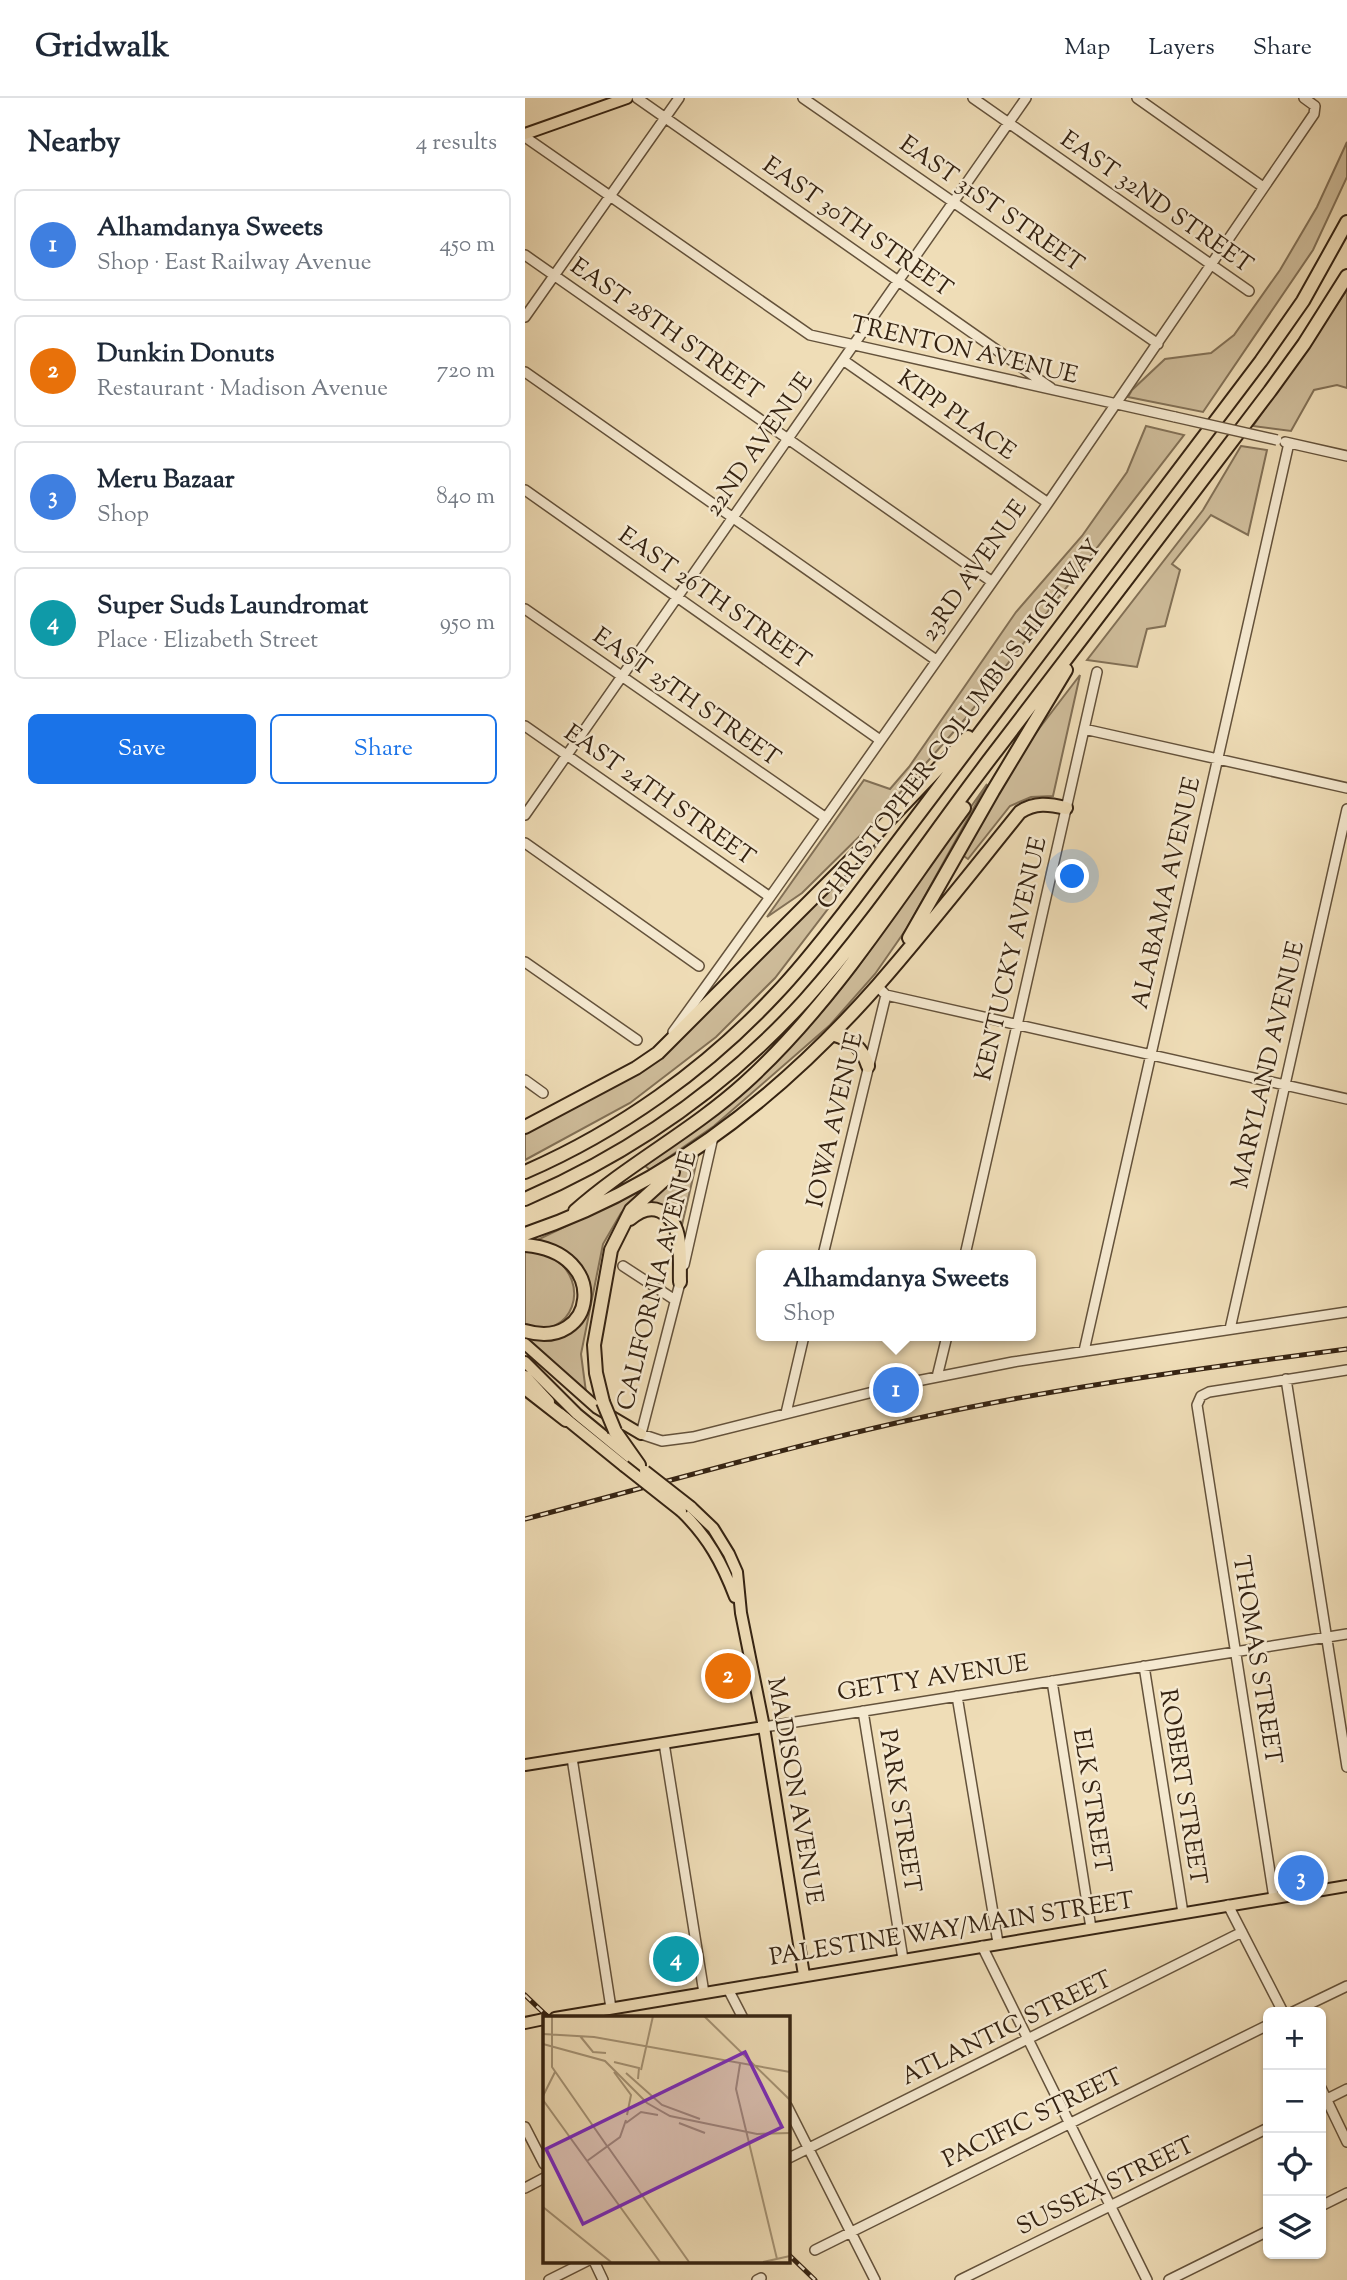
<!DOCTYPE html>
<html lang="en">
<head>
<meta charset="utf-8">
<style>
	:root { --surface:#fff; --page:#f2f2f3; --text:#1f2937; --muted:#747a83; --line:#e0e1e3; --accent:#1a73e8 }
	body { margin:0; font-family:"Sorts Mill Goudy",serif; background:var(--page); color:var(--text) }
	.controls { position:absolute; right:21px; bottom:21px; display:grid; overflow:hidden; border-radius:10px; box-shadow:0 2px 5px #0004 }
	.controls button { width:63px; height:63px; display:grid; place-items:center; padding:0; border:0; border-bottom:2px solid var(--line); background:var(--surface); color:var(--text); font:35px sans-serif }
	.you { position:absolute; left:548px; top:779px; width:24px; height:24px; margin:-18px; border:5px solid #fff; border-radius:50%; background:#1a73e8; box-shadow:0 0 0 10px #1a73e833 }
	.badge { display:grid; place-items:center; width:46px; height:46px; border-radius:50%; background:var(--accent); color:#fff; font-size:23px; font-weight:700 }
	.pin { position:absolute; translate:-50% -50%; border:4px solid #fff; box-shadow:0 2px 7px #0006 }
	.popup { position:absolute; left:231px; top:1152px; width:280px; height:91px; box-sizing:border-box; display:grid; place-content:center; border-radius:10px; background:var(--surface); filter:drop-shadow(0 2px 5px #0005); font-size:23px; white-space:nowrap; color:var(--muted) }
	.popup b { font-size:26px; color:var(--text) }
	.popup::after { content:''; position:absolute; left:50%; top:100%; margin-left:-14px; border:14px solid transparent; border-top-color:var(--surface) }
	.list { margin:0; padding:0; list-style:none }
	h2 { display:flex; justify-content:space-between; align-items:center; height:91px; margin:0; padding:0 28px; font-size:30px }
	h2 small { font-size:23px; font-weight:400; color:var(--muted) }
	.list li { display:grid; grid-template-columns:46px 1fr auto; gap:21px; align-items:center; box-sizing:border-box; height:112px; margin:0 14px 14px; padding:0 14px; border:2px solid var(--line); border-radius:10px }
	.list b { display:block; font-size:26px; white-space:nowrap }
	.list p { margin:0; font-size:23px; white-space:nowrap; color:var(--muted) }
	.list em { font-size:23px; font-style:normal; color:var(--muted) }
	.actions { display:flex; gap:14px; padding:21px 28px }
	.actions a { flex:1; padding:16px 0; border:2px solid var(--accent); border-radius:10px; text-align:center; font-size:24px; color:var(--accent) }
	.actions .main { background:var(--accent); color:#fff }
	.icon { flex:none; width:38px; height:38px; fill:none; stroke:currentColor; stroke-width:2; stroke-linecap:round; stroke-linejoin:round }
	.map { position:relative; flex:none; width:822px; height:2182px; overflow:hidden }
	header { display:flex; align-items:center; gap:42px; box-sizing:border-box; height:98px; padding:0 35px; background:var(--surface); border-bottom:2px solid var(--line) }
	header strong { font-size:33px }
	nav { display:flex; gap:38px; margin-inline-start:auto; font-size:24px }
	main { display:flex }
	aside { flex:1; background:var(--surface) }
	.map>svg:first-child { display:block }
</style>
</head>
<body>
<header>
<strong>Gridwalk</strong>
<nav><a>Map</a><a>Layers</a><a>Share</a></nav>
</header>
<main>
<aside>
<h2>Nearby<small>4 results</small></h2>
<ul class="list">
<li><span class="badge" style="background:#3f7fe0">1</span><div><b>Alhamdanya Sweets</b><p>Shop · East Railway Avenue</p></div><em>450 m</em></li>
<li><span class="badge" style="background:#e8710a">2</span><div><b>Dunkin Donuts</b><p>Restaurant · Madison Avenue</p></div><em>720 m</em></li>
<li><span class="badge" style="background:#3f7fe0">3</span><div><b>Meru Bazaar</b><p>Shop</p></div><em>840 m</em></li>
<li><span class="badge" style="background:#0f9aa8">4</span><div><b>Super Suds Laundromat</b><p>Place · Elizabeth Street</p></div><em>950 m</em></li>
</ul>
<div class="actions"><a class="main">Save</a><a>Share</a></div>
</aside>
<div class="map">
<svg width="822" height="2182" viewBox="0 0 822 2182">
	<rect width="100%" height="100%" fill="#efddb7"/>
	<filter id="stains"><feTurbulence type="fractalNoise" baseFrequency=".00286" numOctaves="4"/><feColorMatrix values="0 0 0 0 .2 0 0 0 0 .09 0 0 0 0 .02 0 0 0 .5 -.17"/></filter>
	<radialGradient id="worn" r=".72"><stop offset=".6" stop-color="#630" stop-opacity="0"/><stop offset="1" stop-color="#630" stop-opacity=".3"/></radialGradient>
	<path fill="#cfbd9b" stroke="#827056" stroke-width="2" d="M822,44v35l-34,73 -110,162 -75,-15 4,-7 33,-31 46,-6 23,-18 46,-65 37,-63z
		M822,192v98l-10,-3 -23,5 -23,41 -38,-5z
		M621,328l38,9 -219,284 -89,101 -74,73 -35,24 97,-137 26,9 19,-22 107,-155 66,-76 45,-64z
		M716,348l26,4 -19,85 -37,-20 -39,49 8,6 -15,56 -18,3 -10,38 -50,-7 116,-150z
		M555,577l-27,121 -22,1 -21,9 -42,53 -7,-5 64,-107z
		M462,686l-80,144 -32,46 -45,51 -116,101 -64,44 -6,-5 139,-115 48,-49 25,-31z
		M374,718l-124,162 -59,59 -86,66 -105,57v-29l106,-53 35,-28z
		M173,1058l-16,69c-7,-15 -22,-19 -37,-25z
		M118,1091l-22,24 -18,31 -22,110 5,38 -61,-54v-2l38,-2 20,-21c-2,-50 3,-55 -48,-72z
		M0,1153c8,2 20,2 27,6 41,25 21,84 -27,70z"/>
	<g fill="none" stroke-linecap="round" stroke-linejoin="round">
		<g stroke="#64523b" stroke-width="12">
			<path id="minor" d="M112,0l414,290
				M278,0l355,246
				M448,0l276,193
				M612,0l126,89
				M0,39l285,198 365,82
				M0,157l466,326
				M0,219l154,-219
				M318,262l205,143
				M0,274l411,288
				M760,344l62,14
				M0,392l355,250
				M0,511l301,209
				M0,628l245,171
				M559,631l263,59
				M0,717l501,-717
				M0,745l174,123
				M0,864l112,78
				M352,888l9,9 461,104
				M148,934l97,-135 278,-394 266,-389 1,-8 -11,-8
				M0,982l18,13
				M298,1157l63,-260
				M440,1157l132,-583
				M159,1167l29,-128
				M98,1168l52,34
				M156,1181l-40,155 21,7 31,-4 224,-56 96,-19 334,-50
				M705,1231l117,-520
				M559,1253l205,-908
				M412,1279l10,-41
				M761,1281l61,388
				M261,1315l18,-77
				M619,1568l39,247
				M527,1583l39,247
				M432,1598l41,247
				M338,1613l40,248
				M239,1629l583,-93
				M139,1645l40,250
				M47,1660l39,250
				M749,1800l-77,-493 4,-9 8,-4 138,-22
				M703,1807l55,107
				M457,1848l165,334
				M203,1891l15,29
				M768,1914l54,-26
				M796,1990l26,54
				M796,2004l26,-13
				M262,2008l88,174
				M0,2029l19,37
				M262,2061l455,-227
				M0,2090l19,-10
				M796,2108l26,-13
				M290,2152l453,-225
				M69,2163l9,19
				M24,2182l38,-19
				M232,2182l4,-2
				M435,2182l308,-152
				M644,2182l99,-49"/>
		</g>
		<g stroke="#352312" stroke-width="14">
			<path id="major" d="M0,36l102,-36
				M0,1246l72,64 44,26
				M0,1264l52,52 56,46
				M0,1278l24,26
				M35,1316l64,52
				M166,1409l22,21 16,26 8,18 4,41 23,114 40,248
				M156,1413c27,26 41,52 54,86
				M0,1667l239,-38
				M30,1920l792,-132
				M0,1925l19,-4"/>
		</g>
		<g stroke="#352312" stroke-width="16">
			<path id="highway" d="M384,840l84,-147 73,-121
				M307,936c20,6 30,13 36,32
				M0,1029l111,-59 22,-15 188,-188 122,-128
				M0,1074c94,-41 180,-102 250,-177 28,-29 53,-62 78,-94l408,-540 42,-60 44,-79
				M0,1101c106,-46 202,-113 280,-199 71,-79 129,-169 194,-253 90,-118 181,-237 271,-356l34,-47 43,-68
				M50,1113c53,-47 117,-80 170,-128 87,-79 150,-181 219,-275
				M105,1121c8,-7 19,-13 30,-8 25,11 19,49 20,71
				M0,1136c139,-46 257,-140 353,-249 49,-56 95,-115 142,-173 15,-10 29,-8 46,-4
				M0,1147c87,7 71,107 0,86
				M0,1290l41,32
				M78,1304l-7,-29 -2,-28 17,-95 20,-40 42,-38
				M90,1333l24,34"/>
		</g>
		<use href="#minor" stroke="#f5e9d0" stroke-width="9"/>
		<use href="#major" stroke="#efddb7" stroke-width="10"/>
		<use href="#highway" stroke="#efddb7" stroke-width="12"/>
		<g stroke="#352312" stroke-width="5">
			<path id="rail" d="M0,1421c146,-38 292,-81 441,-111 126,-25 253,-42 381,-59
				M0,1897l24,23
				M262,2155l28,27"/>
		</g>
		<use href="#rail" stroke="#f5e9d0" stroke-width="2.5" stroke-dasharray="8" stroke-linecap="butt"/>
		<g stroke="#64523b" stroke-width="12" stroke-linecap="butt">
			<path id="minor-bridge" d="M650,319l102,23"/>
		</g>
		<g stroke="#352312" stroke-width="14" stroke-linecap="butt">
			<path id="major-bridge" d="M99,1368l57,45
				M120,1373l46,36"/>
		</g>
		<g stroke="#352312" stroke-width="16" stroke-linecap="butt">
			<path id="highway-bridge" d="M78,1304l12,29"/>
		</g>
		<use href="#minor-bridge" stroke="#f5e9d0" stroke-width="9"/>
		<use href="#major-bridge" stroke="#efddb7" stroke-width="10"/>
		<use href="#highway-bridge" stroke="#efddb7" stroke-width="12"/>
	</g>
	<g text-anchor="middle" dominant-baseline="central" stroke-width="5" stroke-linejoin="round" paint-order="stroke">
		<g font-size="24" fill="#352312" stroke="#f5e9d0">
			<text transform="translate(631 105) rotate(35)">EAST 32ND STREET</text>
			<text transform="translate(466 107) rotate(35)">EAST 31ST STREET</text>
			<text transform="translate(332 130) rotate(35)">EAST 30TH STREET</text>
			<text transform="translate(141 232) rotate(35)">EAST 28TH STREET</text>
			<text transform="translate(439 253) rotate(13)">TRENTON AVENUE</text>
			<text transform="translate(431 318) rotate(35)">KIPP PLACE</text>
			<text transform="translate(235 347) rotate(-55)">22ND AVENUE</text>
			<text transform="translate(450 473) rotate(-55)">23RD AVENUE</text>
			<text transform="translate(189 501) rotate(35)">EAST 26TH STREET</text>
			<text transform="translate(161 600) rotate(35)">EAST 25TH STREET</text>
			<text transform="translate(435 627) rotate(-53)">CHRISTOPHER COLUMBUS HIGHWAY</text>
			<text transform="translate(134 698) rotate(35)">EAST 24TH STREET</text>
			<text transform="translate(642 795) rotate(-77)">ALABAMA AVENUE</text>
			<text transform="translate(487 861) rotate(-77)">KENTUCKY AVENUE</text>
			<text transform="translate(744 967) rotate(-77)">MARYLAND AVENUE</text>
			<text transform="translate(311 1022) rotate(-77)">IOWA AVENUE</text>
			<text transform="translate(133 1183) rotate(-76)">CALIFORNIA AVENUE</text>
			<text transform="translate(731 1562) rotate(81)">THOMAS STREET</text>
			<text transform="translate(408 1581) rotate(-9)">GETTY AVENUE</text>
			<text transform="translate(657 1689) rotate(81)">ROBERT STREET</text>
			<text transform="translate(269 1693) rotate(80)">MADISON AVENUE</text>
			<text transform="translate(566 1703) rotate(81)">ELK STREET</text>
			<text transform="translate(374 1713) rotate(81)">PARK STREET</text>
			<text transform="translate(427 1832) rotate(-9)">PALESTINE WAY/MAIN STREET</text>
			<text transform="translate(482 1931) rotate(-26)">ATLANTIC STREET</text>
			<text transform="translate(508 2021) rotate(-26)">PACIFIC STREET</text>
			<text transform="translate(581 2089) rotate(-26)">SUSSEX STREET</text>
		</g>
	</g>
	<g transform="translate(18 1918)">
		<rect width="247" height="247" fill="#efddb7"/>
		<path fill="none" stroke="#a59375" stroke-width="2" d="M9,0v51l55,79M161,0l86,84M0,18l51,3 196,35M37,20l13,16 13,1M0,28l62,17 42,42 23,13 87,18 33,-1M71,46l25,6 -1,11M197,48l-4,25 41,170M98,54l12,-54M71,56l17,23 -4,20M83,57l36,32 38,14M0,80l12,-24M0,84l117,162M83,107l15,-11 17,3M136,107l26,10M65,131l81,115M44,145l33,-24 6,-17M0,191l68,55M220,246l27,-6"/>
		<path fill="#7b2cbf" fill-opacity="0.15" stroke="#7b2cbf" stroke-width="3.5" d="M202,36l37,75 -199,97 -37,-75z"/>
		<rect width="247" height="247" fill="none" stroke="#352312" stroke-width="3.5"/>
	</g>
	<rect width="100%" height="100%" filter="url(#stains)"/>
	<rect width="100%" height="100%" fill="url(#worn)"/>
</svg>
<div class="controls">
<button>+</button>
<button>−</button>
<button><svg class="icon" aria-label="locate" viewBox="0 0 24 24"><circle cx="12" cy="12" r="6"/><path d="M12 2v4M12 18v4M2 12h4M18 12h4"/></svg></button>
<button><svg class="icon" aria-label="layers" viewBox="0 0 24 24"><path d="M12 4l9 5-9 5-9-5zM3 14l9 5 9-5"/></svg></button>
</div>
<div class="you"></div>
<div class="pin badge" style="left:371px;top:1292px;background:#3f7fe0">1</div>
<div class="popup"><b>Alhamdanya Sweets</b>Shop</div>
<div class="pin badge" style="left:203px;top:1578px;background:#e8710a">2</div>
<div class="pin badge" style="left:776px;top:1780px;background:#3f7fe0">3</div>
<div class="pin badge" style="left:151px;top:1861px;background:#0f9aa8">4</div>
</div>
</main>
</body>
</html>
